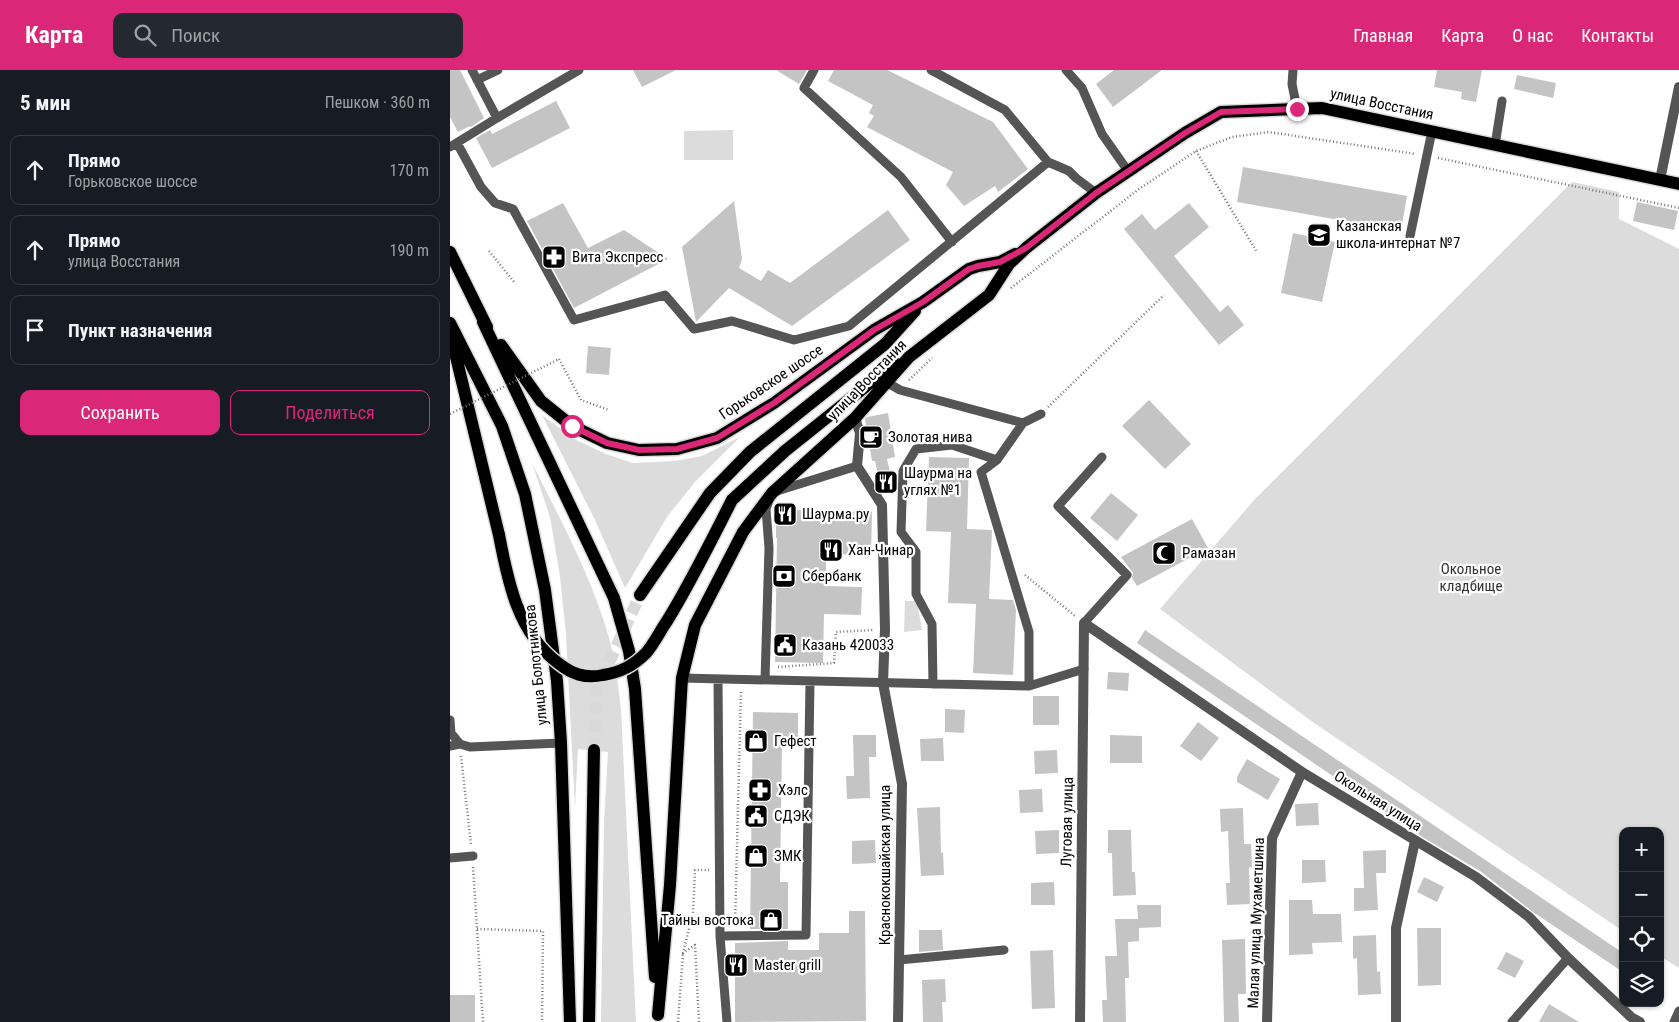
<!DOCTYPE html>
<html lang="ru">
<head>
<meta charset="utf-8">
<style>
	:root { --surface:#171b24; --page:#242831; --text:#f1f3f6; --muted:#9ea1a6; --line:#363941; --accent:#db2777 }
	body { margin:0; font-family:"Roboto Condensed",sans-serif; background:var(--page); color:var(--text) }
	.controls { position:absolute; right:15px; bottom:15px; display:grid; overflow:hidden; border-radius:10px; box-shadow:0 1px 4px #0004 }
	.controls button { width:45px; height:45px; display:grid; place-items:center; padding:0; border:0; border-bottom:1px solid var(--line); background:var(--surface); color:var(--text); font:25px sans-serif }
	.stop { position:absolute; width:15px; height:15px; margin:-11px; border:4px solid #db2777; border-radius:50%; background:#fff }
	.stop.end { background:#db2777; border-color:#fff; box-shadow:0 1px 5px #0008 }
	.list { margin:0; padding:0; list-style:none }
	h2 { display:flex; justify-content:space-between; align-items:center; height:65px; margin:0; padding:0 20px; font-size:21px }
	h2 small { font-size:16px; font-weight:400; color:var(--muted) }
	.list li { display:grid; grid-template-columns:32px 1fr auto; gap:15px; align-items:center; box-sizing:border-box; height:70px; margin:0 10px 10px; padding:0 10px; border:1px solid var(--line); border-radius:10px }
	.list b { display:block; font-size:19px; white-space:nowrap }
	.list p { margin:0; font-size:16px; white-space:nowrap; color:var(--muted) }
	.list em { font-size:16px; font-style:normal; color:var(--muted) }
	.actions { display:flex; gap:10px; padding:15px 20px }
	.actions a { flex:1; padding:11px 0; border:1px solid var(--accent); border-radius:10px; text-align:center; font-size:18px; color:var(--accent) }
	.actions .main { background:var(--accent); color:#fff }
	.icon { flex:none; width:28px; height:28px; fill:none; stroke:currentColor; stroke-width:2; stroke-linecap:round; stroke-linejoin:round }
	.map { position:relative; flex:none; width:1229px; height:952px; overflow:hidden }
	header { display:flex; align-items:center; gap:30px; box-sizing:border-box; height:70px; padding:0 25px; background:var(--accent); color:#fff }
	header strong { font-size:24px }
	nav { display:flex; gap:28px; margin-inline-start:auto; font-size:18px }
	.search { width:350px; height:45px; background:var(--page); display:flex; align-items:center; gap:12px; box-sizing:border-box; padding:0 18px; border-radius:10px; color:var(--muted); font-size:19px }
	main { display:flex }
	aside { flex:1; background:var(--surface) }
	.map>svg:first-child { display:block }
</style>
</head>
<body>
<header>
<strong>Карта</strong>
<div class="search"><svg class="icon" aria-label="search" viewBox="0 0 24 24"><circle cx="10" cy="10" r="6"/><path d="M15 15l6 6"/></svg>Поиск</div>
<nav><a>Главная</a><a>Карта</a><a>О нас</a><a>Контакты</a></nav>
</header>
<main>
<aside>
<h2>5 мин<small>Пешком · 360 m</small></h2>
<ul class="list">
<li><svg class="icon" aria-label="ahead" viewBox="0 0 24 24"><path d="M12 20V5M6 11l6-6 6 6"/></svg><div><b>Прямо</b><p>Горьковское шоссе</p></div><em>170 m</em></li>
<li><svg class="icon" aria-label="ahead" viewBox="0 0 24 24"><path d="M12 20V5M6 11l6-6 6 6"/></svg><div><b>Прямо</b><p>улица Восстания</p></div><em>190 m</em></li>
<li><svg class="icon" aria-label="arrive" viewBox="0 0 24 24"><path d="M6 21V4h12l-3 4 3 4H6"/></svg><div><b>Пункт назначения</b></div></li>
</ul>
<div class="actions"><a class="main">Сохранить</a><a>Поделиться</a></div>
</aside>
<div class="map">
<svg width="1229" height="952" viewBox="0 0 1229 952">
	<rect width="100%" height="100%" fill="#fff"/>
	<path fill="#dcdcdc" d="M283,60v30h-49v-29z
		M1122,112l47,10v27l60,30v719l-19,-12v-125h-37v100l-309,-208 -154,-114 95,-110z
		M92,345l34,25 30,14 27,9 42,-2 27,-5 38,-19 -45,45 -28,35 -42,71 -30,-68z
		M82,393c28,56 60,114 77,175 7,23 9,48 12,71l15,313h-35l3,-200 4,-70 -30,-3 -3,59 -9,-174 -6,-57 -10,-60z
		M455,531h12l5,29 -18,2z"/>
	<path fill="#c4c4c4" d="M0,0h10l24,48 -13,9 -1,-1 -12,6 -8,-15z
		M183,0h43l-34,17z
		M326,0h31l-8,14z
		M384,0h53l106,52 35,47 -30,23 -3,-6 -31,20 -18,-21 7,-13 -86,-45 7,-11 -5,-3 4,-8 -45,-24z
		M664,0h48l-49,37 -17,-23z
		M987,0h45l-6,32 -15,-3 1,-7 -28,-5z
		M1067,5l39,8 -3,15 -39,-9z
		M106,31l14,27 -78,40 -16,-30 14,-8 2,4z
		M793,97l164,29 -6,35 -164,-29z
		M284,131l8,58 -3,9 22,13 7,-11 22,13 98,-73 22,30 -118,86 -63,-38 -33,34 -14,-75z
		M1187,132l41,9 -4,19 -41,-9z
		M113,133l25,45 36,-18 44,29 -94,49 -47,-87z
		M739,133l20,24 -35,29 46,56 8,-7 16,20 -25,20 -95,-116 18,-15 13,16z
		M843,163l42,9 -13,60 -41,-9z
		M138,276l23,2 -2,27 -23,-2z
		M699,330l42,44 -26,25 -43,-43z
		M438,343l7,44 -8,2 7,31 -12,3 -7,-32h-3l-7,-42 2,-2z
		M479,387l40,1 -2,71 25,1 -3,69 24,1 3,10 -3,65 -40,-2 3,-69 -28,-1 3,-71 -25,-1z
		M661,423l27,22 -21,26 -27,-23z
		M326,438h19v2l77,2 -1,43 -45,-1v32l36,1 -1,28 -37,-1 -1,49 -48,-1 2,-124h-1z
		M742,449l16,29 -71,38 -5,-8 1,-5 -12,-16z
		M695,560l478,323v19l-90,-60 -53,-41 -56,-33 -287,-195z
		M658,602l21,1 -1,18 -21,-2z
		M583,626h26v29h-26z
		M495,639l20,1 -1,23 -19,-1z
		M303,642l45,1v30l-16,-1 -2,140h8v47h-38z
		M748,652l21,16 -18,23 -21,-15z
		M403,665h23v22h-7l1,41 -23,1 -1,-23h8z
		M660,665l32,1v27h-32z
		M493,668l1,23h-23l-1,-22z
		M607,680l1,23 -23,1 -1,-23z
		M797,689l33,20 -12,21 -31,-18v-5z
		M592,719l1,23 -23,1 -1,-23z
		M868,733l1,22 -23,1 -1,-22z
		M490,737l1,46 2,-1 1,23 -23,1 -4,-68z
		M793,738l1,36h7l1,23h-3l1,37 -23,1 -1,-22h4l-2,-52 -7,1 -1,-23z
		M609,760v23l-23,1 -1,-23z
		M658,760h23l1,42h3l1,23 -23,1 -1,-43h-4z
		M425,770l1,23 -24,1v-23z
		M936,780v23h-10l2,37 -24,1v-23h10l-1,-37z
		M852,790h23l1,22 -24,1z
		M974,807l20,10 -7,15 -20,-10z
		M604,812l1,23h-24v-22z
		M839,830h23l1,14h28l1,28 -30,1 1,11 -24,1z
		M687,835h24v22l-22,1v13l-11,1 1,36h-4l1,44h-23l-1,-22h5l-2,-44h12l-2,-37h23z
		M399,841h16l1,110 -131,1v-79l53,-2v9h31v-17h30z
		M967,858h24v57l-23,1z
		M469,860h23l1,20 -24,2z
		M926,865l1,37 3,-1 1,23 -23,1 -1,-37 -4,1v-23z
		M795,869l1,55h-8l1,28h-15l-2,-82z
		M603,880l2,58 -23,1 -2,-58z
		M1056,882l18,9 -9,17 -18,-9z
		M495,909l1,23h-4l1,20h-20l-1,-42z
		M0,925h25v27h-25z
		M1099,934l30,18h-40z"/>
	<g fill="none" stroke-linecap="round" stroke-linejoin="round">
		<path stroke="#d9d9d9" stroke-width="12" stroke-dasharray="12 6" stroke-linecap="butt" d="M144,680l3,-61 43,-94"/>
		<g stroke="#dbdbdb" stroke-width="15">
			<path id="primary" d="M0,182l37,75
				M33,252l131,276 15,53 6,38 20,288
				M0,253l52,103 23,68 20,96 12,91 4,62 9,279
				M1,266l48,199
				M51,275l40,56 31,25 35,17 32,7 38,-1 40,-11 57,-35 100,-73 49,-28 46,-33 9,-3 22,-4 15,-8
				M282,430l53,-49 100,-80 12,-7
				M190,525l70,-102 40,-41 135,-108 30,-33
				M208,945l12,-130 12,-207 13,-53 48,-93 29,-39 83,-75 54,-61 80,-62 20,-31 17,-16 70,-55 89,-60 36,-21 101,-4 357,76
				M139,952l5,-272"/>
		</g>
		<path stroke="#777" stroke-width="2.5" stroke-dasharray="1 2.5" stroke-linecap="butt" d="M746,81l61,101
			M988,88l241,50
			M39,181l26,32
			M561,218l128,-99 57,-38 36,-14 37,-5 147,22
			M109,289l22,41 28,10
			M459,310l23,-22
			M598,337l116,-112
			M575,505l50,41
			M328,597l56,-4 2,-31 37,-2
			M11,686l10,89
			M23,797l10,155
			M285,854l6,-234
			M27,859l66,2 -1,91
			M228,952l5,-68
			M249,952l-4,-77 -12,8 10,-40 2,-43h14"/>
		<path stroke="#555" stroke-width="9" d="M22,0l25,48
			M364,0l-10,18 97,89 51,65
			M481,0l74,40 43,52 21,9 7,7 20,15
			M616,0l16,18 20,46 26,37
			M843,0l-1,14 5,25
			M27,10l21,-10
			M7,73l24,44 14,16 18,6 61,111 91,-25 29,34 38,-8 62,19 55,-14 199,-164
			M1045,75l7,-44
			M0,77l47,-29 82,-48
			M960,166l22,-105
			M436,312l14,8 123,33
			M327,421l80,-25
			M634,553l43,-48 -69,-69 44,-49
			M232,608l347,8 55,-17
			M268,609l2,257 7,86
			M315,610l4,-132 -3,-39 3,-9
			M483,614l-1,-60 -16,-30v-42l-15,-20 2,-61 13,-22 36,-4 45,15
			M579,616v-54l-48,-160 16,-12 26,-37 18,-9
			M0,650l1,13 9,11
			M0,676l10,-2 10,3 91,-4
			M0,788l23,-2
			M270,866l86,-1 4,-253
			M449,890l105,-10
			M1062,952l56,-64
			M1224,952l5,-11"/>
		<path stroke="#555" stroke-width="10" d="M1210,110l19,-93
			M405,348l5,15 -3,33 25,39 3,124 -2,54 19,101 -4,238
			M634,553l218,149 174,105 53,40 39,41 63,59 9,5
			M630,952l4,-399
			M817,952l5,-184 30,-66
			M946,952v-94l19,-87"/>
		<use href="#primary" stroke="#000" stroke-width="12"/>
		<g stroke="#dbdbdb" stroke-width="15" stroke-linecap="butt">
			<path id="primary-bridge" d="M49,465c9,47 19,98 59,128 14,11 27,16 45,12 18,-3 30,-9 43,-22 8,-9 14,-22 21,-32 24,-39 44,-80 65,-121"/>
		</g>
		<path stroke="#777" stroke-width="2.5" stroke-dasharray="1 2.5" stroke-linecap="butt" d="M0,344l109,-55"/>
		<use href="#primary-bridge" stroke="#000" stroke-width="12"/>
	</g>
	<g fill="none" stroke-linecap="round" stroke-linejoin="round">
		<path stroke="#db2777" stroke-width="6" d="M122,356l35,17 32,7 38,-1 40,-11 57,-35 100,-73 49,-28 46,-33 9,-3 22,-4 26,-14 70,-55 89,-60 36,-21 76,-3"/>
	</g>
	<defs>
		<g id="school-square" transform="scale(1.25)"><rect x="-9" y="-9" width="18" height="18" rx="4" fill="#000" stroke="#fff"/><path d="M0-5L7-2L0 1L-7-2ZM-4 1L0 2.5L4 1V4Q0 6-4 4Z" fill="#fff"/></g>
		<g id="pharmacy-square" transform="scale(1.25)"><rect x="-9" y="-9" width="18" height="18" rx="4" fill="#000" stroke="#fff"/><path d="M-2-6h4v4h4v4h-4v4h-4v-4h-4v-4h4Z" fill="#fff"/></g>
		<g id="cafe-square" transform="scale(1.25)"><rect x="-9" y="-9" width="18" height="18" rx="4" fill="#000" stroke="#fff"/><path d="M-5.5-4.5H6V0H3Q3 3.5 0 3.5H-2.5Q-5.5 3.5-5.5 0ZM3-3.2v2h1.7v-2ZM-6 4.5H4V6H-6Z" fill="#fff"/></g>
		<g id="restaurant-square" transform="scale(1.25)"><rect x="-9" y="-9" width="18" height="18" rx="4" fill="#000" stroke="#fff"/><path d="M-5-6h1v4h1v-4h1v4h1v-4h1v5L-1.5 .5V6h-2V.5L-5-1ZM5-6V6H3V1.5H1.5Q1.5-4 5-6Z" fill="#fff"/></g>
		<g id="mosque-square" transform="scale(1.25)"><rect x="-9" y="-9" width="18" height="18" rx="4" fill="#000" stroke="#fff"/><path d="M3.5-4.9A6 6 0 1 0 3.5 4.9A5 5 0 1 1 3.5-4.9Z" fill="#fff"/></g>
		<g id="bank-square" transform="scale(1.25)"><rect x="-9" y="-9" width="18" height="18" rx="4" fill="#000" stroke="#fff"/><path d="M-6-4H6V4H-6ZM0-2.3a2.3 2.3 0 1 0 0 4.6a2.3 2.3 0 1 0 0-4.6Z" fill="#fff"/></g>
		<g id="civic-square" transform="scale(1.25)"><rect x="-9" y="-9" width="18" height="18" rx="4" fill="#000" stroke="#fff"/><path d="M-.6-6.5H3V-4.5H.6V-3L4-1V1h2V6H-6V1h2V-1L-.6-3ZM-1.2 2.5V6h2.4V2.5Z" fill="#fff"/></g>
		<g id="shop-square" transform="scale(1.25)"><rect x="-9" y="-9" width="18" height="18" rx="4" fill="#000" stroke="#fff"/><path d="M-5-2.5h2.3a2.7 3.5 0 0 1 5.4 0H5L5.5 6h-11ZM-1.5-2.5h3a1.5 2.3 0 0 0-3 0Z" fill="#fff"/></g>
	</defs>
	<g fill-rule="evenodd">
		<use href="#school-square" x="869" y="165"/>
		<use href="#pharmacy-square" x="104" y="187"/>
		<use href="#cafe-square" x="421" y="367"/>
		<use href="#restaurant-square" x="436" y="412"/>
		<use href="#restaurant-square" x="335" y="444"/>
		<use href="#restaurant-square" x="381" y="480"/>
		<use href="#mosque-square" x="714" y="483"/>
		<use href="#bank-square" x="334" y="506"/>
		<use href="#civic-square" x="335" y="575"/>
		<use href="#shop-square" x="306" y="671"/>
		<use href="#pharmacy-square" x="310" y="720"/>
		<use href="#civic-square" x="306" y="746"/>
		<use href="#shop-square" x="306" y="786"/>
		<use href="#shop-square" x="321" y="850"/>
		<use href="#restaurant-square" x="286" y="895"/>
	</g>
	<g text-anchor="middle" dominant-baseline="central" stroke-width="4.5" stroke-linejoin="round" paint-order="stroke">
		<g font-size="15" fill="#000" stroke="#fff">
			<text transform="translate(932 34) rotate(12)">улица Восстания</text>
			<text transform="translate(417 310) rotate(-46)">улица Восстания</text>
			<text transform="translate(321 312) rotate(-34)">Горьковское шоссе</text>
			<text transform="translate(86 595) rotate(-96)">улица Болотникова</text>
			<text transform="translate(928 731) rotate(32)">Окольная улица</text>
			<text transform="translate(617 752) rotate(-89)">Луговая улица</text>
			<text transform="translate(435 795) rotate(-90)">Краснококшайская улица</text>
			<text transform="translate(806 853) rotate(-88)">Малая улица Мухаметшина</text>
		</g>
		<g font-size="15" fill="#000" stroke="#fff" text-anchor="start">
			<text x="886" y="156">Казанская<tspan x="886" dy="17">школа-интернат №7</tspan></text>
			<text x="122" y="187">Вита Экспресс</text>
			<text x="438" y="367">Золотая нива</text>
			<text x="454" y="403">Шаурма на<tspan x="454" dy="17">углях №1</tspan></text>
			<text x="352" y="444">Шаурма.ру</text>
			<text x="398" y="480">Хан-Чинар</text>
			<text x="732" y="483">Рамазан</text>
			<text x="352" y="506">Сбербанк</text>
			<text x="352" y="575">Казань 420033</text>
			<text x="324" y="671">Гефест</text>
			<text x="328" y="720">Хэлс</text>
			<text x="324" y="746">СДЭК</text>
			<text x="324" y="786">ЗМК</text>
			<text x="304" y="850" text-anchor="end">Тайны востока</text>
			<text x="304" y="895">Master grill</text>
		</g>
		<g font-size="15" fill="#333" stroke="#fff">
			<text x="1021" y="499">Окольное<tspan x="1021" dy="17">кладбище</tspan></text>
		</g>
	</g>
</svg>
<div class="controls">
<button>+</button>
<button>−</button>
<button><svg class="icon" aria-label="locate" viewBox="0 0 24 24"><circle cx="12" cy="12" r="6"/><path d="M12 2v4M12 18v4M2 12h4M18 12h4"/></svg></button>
<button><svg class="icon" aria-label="layers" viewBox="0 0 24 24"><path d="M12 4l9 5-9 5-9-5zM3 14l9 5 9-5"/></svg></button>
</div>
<div class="stop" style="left:122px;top:356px"></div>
<div class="stop end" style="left:847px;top:39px"></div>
</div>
</main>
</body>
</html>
